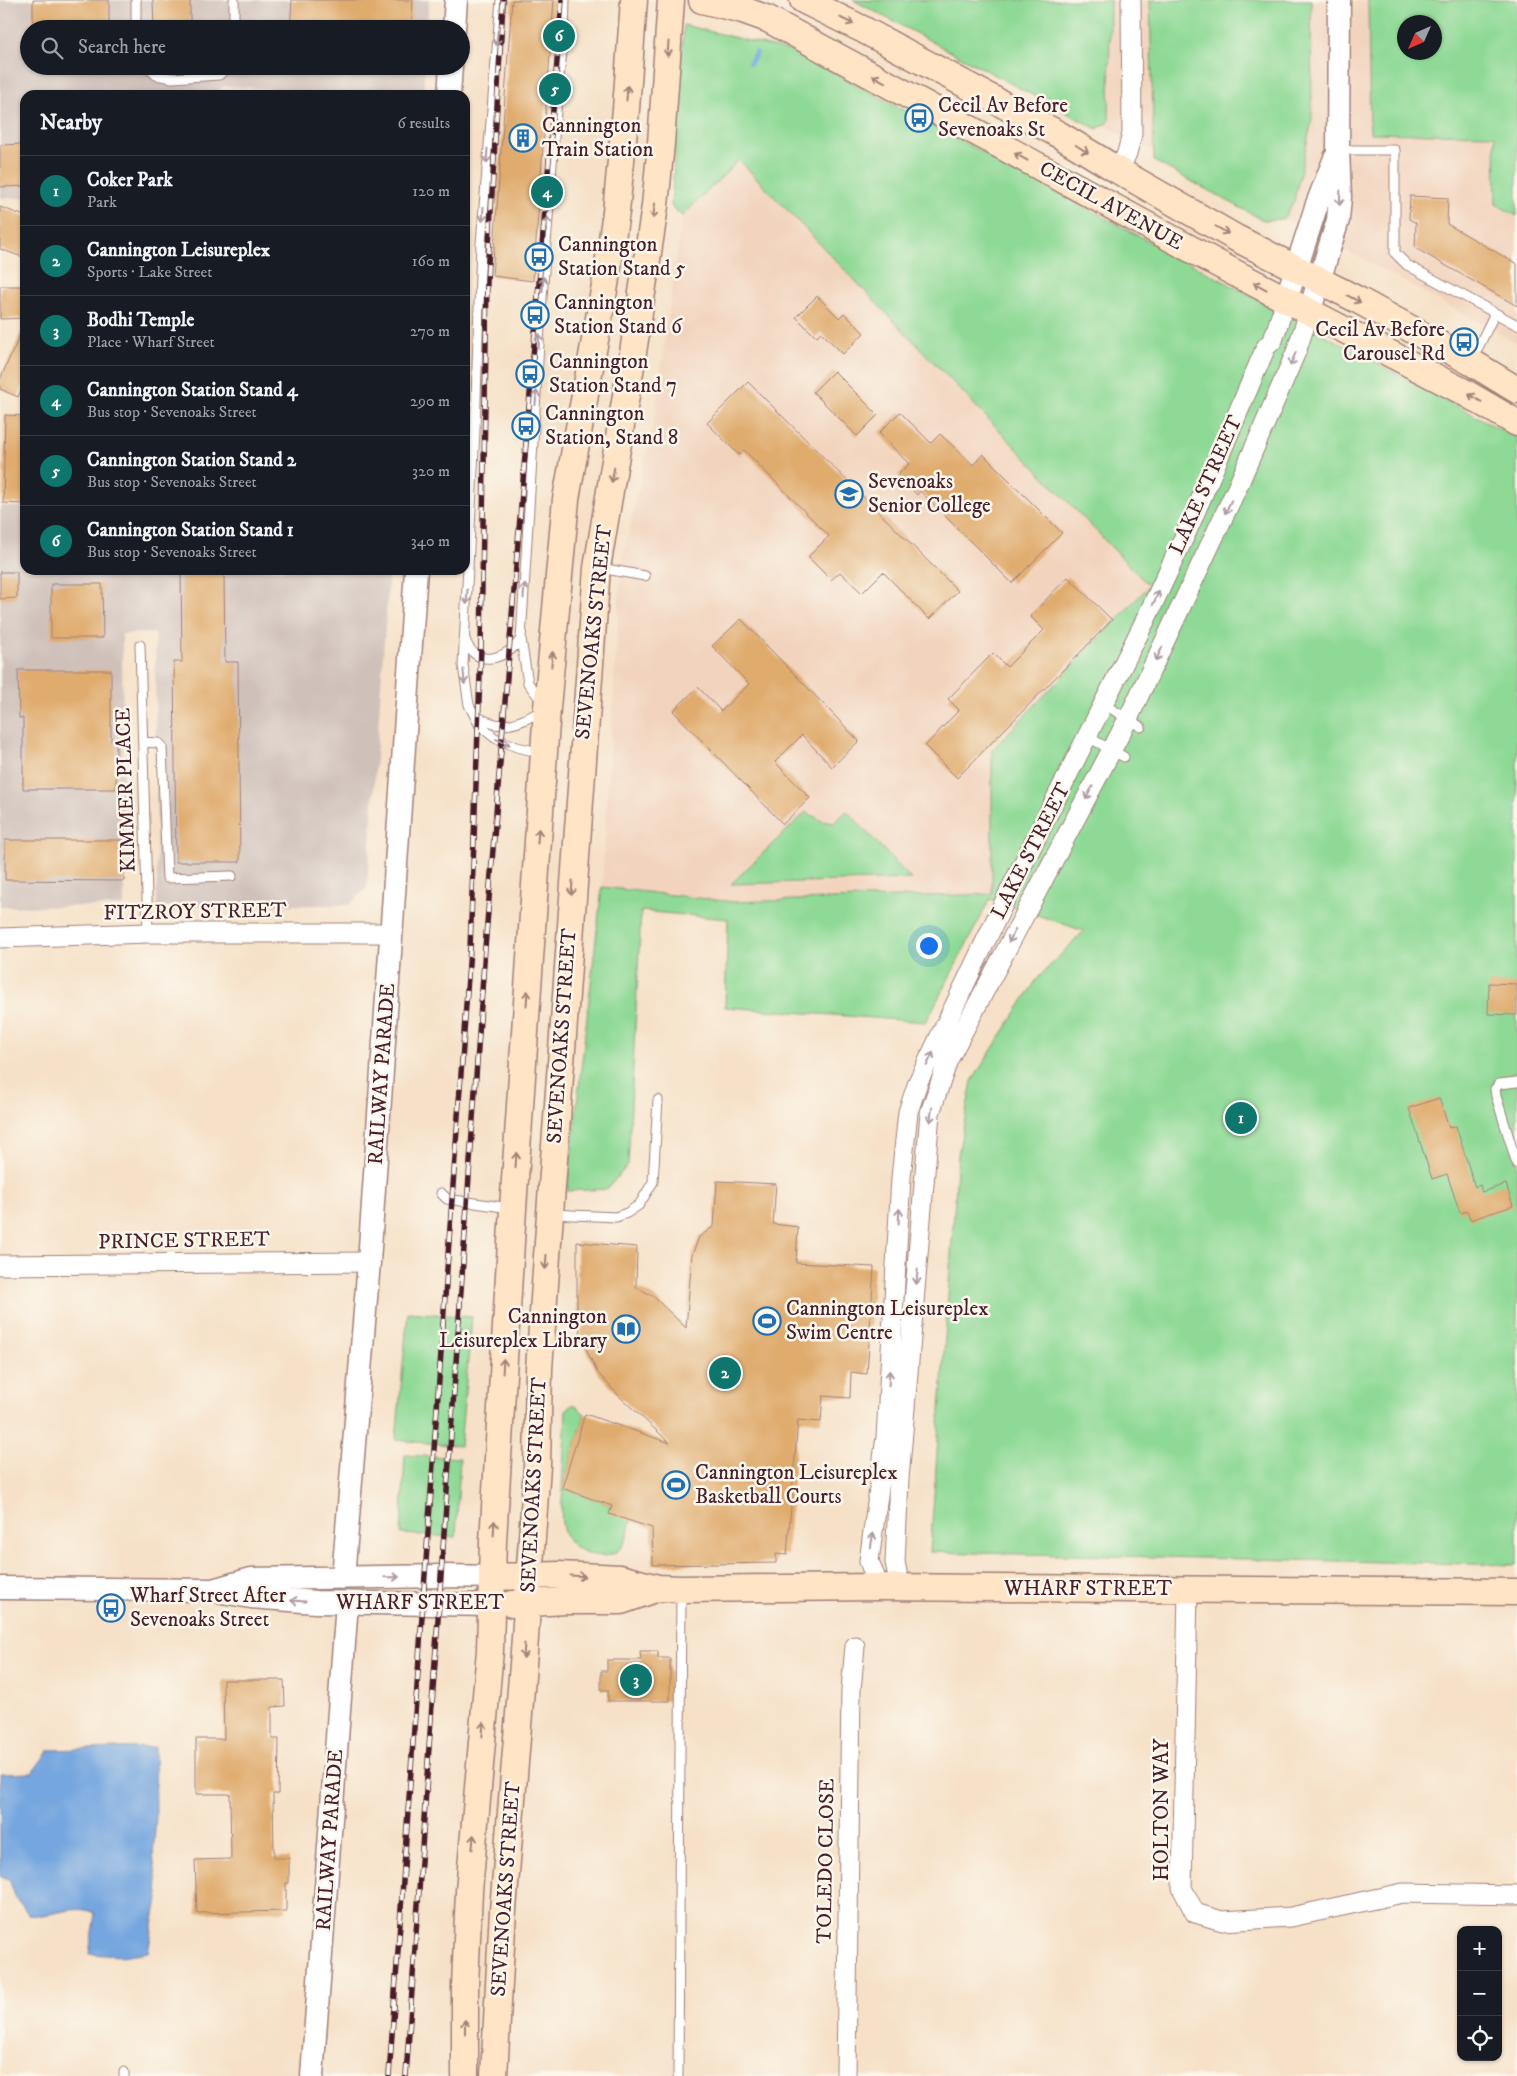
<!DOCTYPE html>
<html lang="en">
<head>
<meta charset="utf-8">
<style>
	:root { --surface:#171b24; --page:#242831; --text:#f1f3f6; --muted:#9ea1a6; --line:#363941; --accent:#0f766e }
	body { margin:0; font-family:"IM FELL DW Pica",serif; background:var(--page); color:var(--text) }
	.controls { position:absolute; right:15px; bottom:15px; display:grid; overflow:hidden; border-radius:10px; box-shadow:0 1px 4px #0004 }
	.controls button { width:45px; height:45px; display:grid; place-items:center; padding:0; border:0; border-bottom:1px solid var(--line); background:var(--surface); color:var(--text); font:25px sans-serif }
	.compass { position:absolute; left:1397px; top:15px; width:45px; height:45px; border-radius:50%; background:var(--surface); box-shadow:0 1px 4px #0004; rotate:225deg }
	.you { position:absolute; left:928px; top:945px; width:18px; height:18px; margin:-12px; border:4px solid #fff; border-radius:50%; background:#1a73e8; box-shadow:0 0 0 8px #1a73e833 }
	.badge { display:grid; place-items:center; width:32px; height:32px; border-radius:50%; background:var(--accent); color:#fff; font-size:16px; font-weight:700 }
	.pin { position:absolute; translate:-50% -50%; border:2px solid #fff; box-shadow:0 1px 5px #0006 }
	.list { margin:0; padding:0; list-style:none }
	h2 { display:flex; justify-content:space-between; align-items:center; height:65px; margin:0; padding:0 20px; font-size:21px }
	h2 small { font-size:16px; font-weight:400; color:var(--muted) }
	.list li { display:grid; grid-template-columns:32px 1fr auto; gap:15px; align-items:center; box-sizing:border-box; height:70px; padding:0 20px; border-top:1px solid var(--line) }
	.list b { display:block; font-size:19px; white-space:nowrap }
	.list p { margin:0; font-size:16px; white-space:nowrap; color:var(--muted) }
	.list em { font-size:16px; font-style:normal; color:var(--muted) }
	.icon { flex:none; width:28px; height:28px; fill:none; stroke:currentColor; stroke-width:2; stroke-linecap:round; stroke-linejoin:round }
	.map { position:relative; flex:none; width:1517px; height:2076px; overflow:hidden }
	.search { position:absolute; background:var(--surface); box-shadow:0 1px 4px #0004; left:20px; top:20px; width:450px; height:55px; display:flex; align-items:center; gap:12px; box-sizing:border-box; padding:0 18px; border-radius:28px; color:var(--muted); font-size:19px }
	.panel { position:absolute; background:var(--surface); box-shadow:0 1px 4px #0004; left:20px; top:90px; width:450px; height:485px; border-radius:15px }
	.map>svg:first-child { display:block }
</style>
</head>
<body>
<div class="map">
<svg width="1517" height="2076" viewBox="0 0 1517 2076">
	<rect width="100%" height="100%" fill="#fbf7ec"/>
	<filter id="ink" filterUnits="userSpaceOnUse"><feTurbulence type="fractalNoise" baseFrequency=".02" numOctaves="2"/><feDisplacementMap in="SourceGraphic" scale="10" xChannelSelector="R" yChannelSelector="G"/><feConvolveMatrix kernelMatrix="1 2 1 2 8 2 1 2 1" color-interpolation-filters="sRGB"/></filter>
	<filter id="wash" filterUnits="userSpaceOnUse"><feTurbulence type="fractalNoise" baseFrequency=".0096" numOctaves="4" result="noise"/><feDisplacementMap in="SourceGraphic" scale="20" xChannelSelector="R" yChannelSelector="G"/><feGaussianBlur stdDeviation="1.12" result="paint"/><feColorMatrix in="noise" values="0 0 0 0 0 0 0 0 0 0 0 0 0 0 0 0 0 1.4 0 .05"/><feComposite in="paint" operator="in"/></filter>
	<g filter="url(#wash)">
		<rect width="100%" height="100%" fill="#f6e1c8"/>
		<path fill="#f2d4be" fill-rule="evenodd" d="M862,0h655v343l-149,-81zM1404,22h30v30h-30z
			M739,159l410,427 -157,164v144l-259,8 -131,-15 19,-320 33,-147 28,-204z"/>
		<path fill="#cfc0ba" d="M0,0h429l-2,29h-398v37h396l-2,29h-150v-6l-49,-3 -10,9h-189v103h-25z
			M0,506l25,1v63h364l-22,318 -18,17 -192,1 -2,-273 -33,1 2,272 -124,1z"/>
		<path fill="#8ed995" stroke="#6c7c60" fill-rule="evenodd" d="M853,0h257l-1,122 -12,7z
			M1150,0h161l1,120 -18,81 -11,18 -20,1 -109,-59z
			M1368,0h149v216l-21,-12 -1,-69 -125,-2zM1404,22h30v30h-30z
			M684,25l113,28 720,385v1127l-587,-13 28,-397 14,-74 65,-102 47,-48 -94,-32 -64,123 -201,-15 3,-88 -87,-8 -13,254 -21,24 -40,2 35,-304 131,15 259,-8v-144l157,-164 -410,-426 -57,56 -11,-10z
			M847,811l64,68 -180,5 75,-72 16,9 12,2z
			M408,1312l64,5 -12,129 -64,-6z
			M573,1404l12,10 -23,74 4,-78z
			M405,1455l55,3 -4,79 -55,-3z
			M563,1488l49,18 19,15c-3,9 -4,22 -12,29 -15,13 -46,2 -54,-15 -6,-14 -3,-32 -2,-47z"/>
		<path fill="#74a6df" stroke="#5f6285" d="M155,1747l1,69 -3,40 6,38 -11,58 -27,4 -32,-2 6,-41c-21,-10 -43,5 -66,2l-14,-19 -6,-17 -9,-3v-102l32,-1 17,-23z"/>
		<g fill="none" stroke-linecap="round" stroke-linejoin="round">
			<path stroke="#74a6df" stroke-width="5.5" d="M750,63l6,-10"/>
		</g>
		<g id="blocks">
			<path fill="#e0ac6e" d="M33,0h76v26h-42v3h-34z
				M153,0h37v29h-36z
				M292,0h121l-2,29h-121z
				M512,0h42l-21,281 -41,-5z
				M25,144v42l-25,1v-42z
				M1410,196l38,2 -1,26 70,40v42l-102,-58 1,-25 -7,-4z
				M0,207l25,9v42l-25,-9z
				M0,286h25v32l-25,1z
				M817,296l22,22 5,-5 20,20 -21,21 -22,-22 -5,5 -20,-20z
				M25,324v57l-7,16 -18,-8v-10z
				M834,371l44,44 -21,21 -44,-44z
				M748,382l210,209 -29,28 -46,-47 -21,21 -22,-21 -9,8 -23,-23 21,-21 -85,-86 -5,5 -32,-32z
				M900,412l31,31 9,-9 33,31 10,-11 79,79 -50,50 -92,-92 -3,4 -19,-20 11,-11 -30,-31z
				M5,415l20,1v88l-22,-1z
				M181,570h43l1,92h13l2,200h-64l-2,-200h8z
				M0,572h17v26l-17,1z
				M1068,577l44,43 -155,158 -32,-32 34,-36 -11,-11 45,-46 14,14 37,-37 -14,-14z
				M51,584h51l1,54h-52z
				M741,619l118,122 -27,26 -30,-32 -27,27 35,36 -27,26 -110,-113 25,-24 23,24 28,-27 -37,-38z
				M18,670h93v71h5v48h-93v-71h-4z
				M5,840h119v41l-119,-1z
				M1489,983l28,1v31l-29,-1z
				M1439,1098l10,30 7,-2 19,61 5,-2 2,7 24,-8 7,22 -43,14 -3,-9 -7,2 -13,-39 -15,5 -23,-71z
				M717,1181l59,3 -3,40 25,3 -2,36 78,4 -7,107 -16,-2 -1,26 -27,-2 -2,26 -23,-2 -11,135 -11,-1v9l-123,2 -1,-37 -43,-14 3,-8 -50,-18 23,-74 85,29 -51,-47 -22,-24 -16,-34 -4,-25v-71l60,5 -1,40 17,9 33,32 6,-73 7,-18 15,-11z
				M640,1651h18v7h12v43h-62v-11h-7v-19h6v-11h34z
				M223,1680h61l1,26 -13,1v32h7l-1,55h-5l1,64h15v25h-3v28l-89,2 -2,-53 36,-1 -1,-65h-34v-55h28z"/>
		</g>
	</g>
	<g filter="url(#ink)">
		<use href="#blocks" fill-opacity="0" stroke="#a0807a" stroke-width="1"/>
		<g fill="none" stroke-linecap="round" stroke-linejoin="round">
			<g stroke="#a0807a" stroke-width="11">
				<path id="service" d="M136,0v29
					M234,0v29
					M501,0l-20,243 -6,187 -12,235 6,40 11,21 15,12 22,9 25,6
					M146,66l10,9 16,3 47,-3 11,-9
					M1339,150h56v103l12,12 110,60
					M1472,360l23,-47
					M600,568l45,8
					M465,639c10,30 41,21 56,0
					M140,645l8,288
					M1105,705l36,22
					M475,715c28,19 46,7 72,-7l-19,-25 -7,-44 20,-328 17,-226 6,-49 1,-36
					M1088,737l36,20
					M143,742l15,1 4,4 5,131 65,-2
					M1517,1082l-18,2 -4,5 1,7 21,68
					M441,1193l6,6 63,9
					M551,1214l65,3 11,-4 12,-8 14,-23 5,-82
					M124,2076v-4
					M678,2076l3,-485"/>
			</g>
			<g stroke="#a0807a" stroke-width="21">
				<path id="minor" d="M1119,171l8,-18 5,-19 -1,-134
					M0,938l148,-5h243
					M0,1265l369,-3
					M879,1587l-10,-26 17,-124 15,-259 7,-66 10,-30 93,-194 134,-267 43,-92 78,-182 7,-7 13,-40
					M900,1587l-5,-25 4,-83 31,-366 18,-53 180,-341 109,-231 59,-136 13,-39
					M1188,1589l-6,299 13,25 27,8 69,-4 112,-24 114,2
					M846,2076l5,-386 4,-44"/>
			</g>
			<g stroke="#a0807a" stroke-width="25">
				<path id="tertiary" d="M454,29l2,-29
					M449,95l2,-29
					M1286,300l31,-96 18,-46
					M1309,313l29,-93 2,-23 -2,-47 1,-150
					M343,1578l26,-316 47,-692
					M0,1588l211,2 40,7 65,5 175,3
					M216,1589l35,-10 194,-3 47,1
					M312,2076l35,-473"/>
			</g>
			<g stroke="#a0807a" stroke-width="29">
				<path id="secondary" d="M702,0l41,10 25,9 465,253 229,119 55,32
					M803,0l59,29 196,105 61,37 117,67 122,62 113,62 46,28
					M492,1577l67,-2 61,3 38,10 23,1 198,-2 638,5
					M512,1604l54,-3h55l37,-13
					M465,2076v-90l4,-95 21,-241 3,-109 20,-332 34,-501 19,-209 39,-214 11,-73 10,-103 8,-109
					M494,2076l9,-166 21,-258 13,-186 2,-97 11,-155 47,-646 34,-202 24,-160 6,-63 10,-143"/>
			</g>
			<use href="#service" stroke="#fff" stroke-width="9"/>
			<use href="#minor" stroke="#fff" stroke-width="19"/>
			<use href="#tertiary" stroke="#fff" stroke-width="22"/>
			<use href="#secondary" stroke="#ffe4c6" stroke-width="26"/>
			<g stroke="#4a1f2b" stroke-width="5.5">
				<path id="rail" d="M389,2076l81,-1127 11,-302 6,-366 16,-281
					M406,2076l79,-1128 77,-948"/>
			</g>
			<use href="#rail" stroke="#fbf7ec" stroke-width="4" stroke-dasharray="11" stroke-linecap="butt"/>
		</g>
		<defs><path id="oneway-shaft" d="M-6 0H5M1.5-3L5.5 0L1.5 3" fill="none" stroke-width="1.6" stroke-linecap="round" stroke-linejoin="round" transform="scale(1.25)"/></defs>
		<g stroke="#a48278">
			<use href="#oneway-shaft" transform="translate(847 21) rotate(26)"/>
			<use href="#oneway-shaft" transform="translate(668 49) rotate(94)"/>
			<use href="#oneway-shaft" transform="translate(879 79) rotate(-151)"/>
			<use href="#oneway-shaft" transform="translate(627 93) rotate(-86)"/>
			<use href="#oneway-shaft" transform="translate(1082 149) rotate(32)"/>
			<use href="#oneway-shaft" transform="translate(1021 157) rotate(-151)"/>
			<use href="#oneway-shaft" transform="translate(654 211) rotate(98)"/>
			<use href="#oneway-shaft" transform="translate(1222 230) rotate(30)"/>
			<use href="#oneway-shaft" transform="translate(1260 286) rotate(-152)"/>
			<use href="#oneway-shaft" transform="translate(1354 299) rotate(28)"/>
			<use href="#oneway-shaft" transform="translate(1475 398) rotate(-150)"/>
			<use href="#oneway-shaft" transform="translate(613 475) rotate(100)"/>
			<use href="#oneway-shaft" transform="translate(552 659) rotate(-85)"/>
			<use href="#oneway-shaft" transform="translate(538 836) rotate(-86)"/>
			<use href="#oneway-shaft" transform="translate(572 888) rotate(94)"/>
			<use href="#oneway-shaft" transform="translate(527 998) rotate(-86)"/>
			<use href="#oneway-shaft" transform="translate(516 1160) rotate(-86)"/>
			<use href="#oneway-shaft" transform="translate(546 1262) rotate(94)"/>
			<use href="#oneway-shaft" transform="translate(503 1366) rotate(-87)"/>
			<use href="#oneway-shaft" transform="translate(494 1528) rotate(-87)"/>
			<use href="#oneway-shaft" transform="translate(578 1576) rotate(3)"/>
			<use href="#oneway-shaft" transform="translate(524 1651) rotate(94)"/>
			<use href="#oneway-shaft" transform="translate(483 1729) rotate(-85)"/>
			<use href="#oneway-shaft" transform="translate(473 1842) rotate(-85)"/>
			<use href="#oneway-shaft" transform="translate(465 2027) rotate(-90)"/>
		</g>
		<g stroke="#ae9aa0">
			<use href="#oneway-shaft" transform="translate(497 38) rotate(96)"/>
			<use href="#oneway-shaft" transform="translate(487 156) rotate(94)"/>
			<use href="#oneway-shaft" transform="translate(1340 198) rotate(93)"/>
			<use href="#oneway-shaft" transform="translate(483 214) rotate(94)"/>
			<use href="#oneway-shaft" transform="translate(547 224) rotate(-86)"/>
			<use href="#oneway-shaft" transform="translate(543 284) rotate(-86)"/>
			<use href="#oneway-shaft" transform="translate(539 341) rotate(-87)"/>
			<use href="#oneway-shaft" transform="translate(1293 359) rotate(113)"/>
			<use href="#oneway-shaft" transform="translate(536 398) rotate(-86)"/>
			<use href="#oneway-shaft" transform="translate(1228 507) rotate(115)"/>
			<use href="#oneway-shaft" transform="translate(524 591) rotate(-86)"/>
			<use href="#oneway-shaft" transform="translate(467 597) rotate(93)"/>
			<use href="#oneway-shaft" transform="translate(1156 598) rotate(-65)"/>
			<use href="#oneway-shaft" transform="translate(1159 654) rotate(115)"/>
			<use href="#oneway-shaft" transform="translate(464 677) rotate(85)"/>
			<use href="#oneway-shaft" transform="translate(503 742) rotate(23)"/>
			<use href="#oneway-shaft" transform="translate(1089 793) rotate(118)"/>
			<use href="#oneway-shaft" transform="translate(1012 936) rotate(117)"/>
			<use href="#oneway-shaft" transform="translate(930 1059) rotate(-64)"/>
			<use href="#oneway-shaft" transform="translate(931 1115) rotate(99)"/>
			<use href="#oneway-shaft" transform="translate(899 1216) rotate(-87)"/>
			<use href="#oneway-shaft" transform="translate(917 1277) rotate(95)"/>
			<use href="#oneway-shaft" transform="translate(889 1378) rotate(-87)"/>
			<use href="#oneway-shaft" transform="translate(872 1540) rotate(-81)"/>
			<use href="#oneway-shaft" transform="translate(392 1577) rotate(-1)"/>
			<use href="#oneway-shaft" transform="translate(298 1601) rotate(-176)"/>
		</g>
	</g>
	<defs>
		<g id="bus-ring" transform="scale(1.4375)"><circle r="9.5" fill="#fbf7ec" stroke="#1f6fb2" stroke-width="1.5"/><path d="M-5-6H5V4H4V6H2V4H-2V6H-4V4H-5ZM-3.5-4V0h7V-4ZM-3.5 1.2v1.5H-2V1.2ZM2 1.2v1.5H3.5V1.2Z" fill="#1f6fb2"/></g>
		<g id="building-ring" transform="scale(1.4375)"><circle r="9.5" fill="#fbf7ec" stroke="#1f6fb2" stroke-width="1.5"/><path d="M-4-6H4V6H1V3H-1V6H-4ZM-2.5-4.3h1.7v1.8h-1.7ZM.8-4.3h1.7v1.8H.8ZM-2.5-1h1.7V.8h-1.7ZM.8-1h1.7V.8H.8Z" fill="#1f6fb2"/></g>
		<g id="school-ring" transform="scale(1.4375)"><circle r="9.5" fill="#fbf7ec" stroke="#1f6fb2" stroke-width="1.5"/><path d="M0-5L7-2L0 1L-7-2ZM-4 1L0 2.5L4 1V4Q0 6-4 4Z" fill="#1f6fb2"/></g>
		<g id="stadium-ring" transform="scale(1.4375)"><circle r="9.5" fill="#fbf7ec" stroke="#1f6fb2" stroke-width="1.5"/><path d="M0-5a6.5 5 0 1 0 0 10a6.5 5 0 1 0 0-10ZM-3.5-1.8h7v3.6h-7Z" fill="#1f6fb2"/></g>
		<g id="library-ring" transform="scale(1.4375)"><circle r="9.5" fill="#fbf7ec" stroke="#1f6fb2" stroke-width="1.5"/><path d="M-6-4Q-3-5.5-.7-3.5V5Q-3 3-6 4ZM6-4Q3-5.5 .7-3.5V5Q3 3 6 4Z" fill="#1f6fb2"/></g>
	</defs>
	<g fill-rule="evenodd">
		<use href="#bus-ring" x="919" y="118"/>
		<use href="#building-ring" x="523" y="138"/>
		<use href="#bus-ring" x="539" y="257"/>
		<use href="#bus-ring" x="535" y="315"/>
		<use href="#bus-ring" x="1464" y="342"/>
		<use href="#bus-ring" x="530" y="374"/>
		<use href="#bus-ring" x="526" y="426"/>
		<use href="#school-ring" x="849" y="494"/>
		<use href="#stadium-ring" x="767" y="1321"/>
		<use href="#library-ring" x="626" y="1329"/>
		<use href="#stadium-ring" x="676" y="1485"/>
		<use href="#bus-ring" x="111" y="1608"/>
	</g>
	<g text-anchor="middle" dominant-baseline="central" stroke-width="5" stroke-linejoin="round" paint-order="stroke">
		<g font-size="21" fill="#4a1f2b" stroke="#fbf7ec" text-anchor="start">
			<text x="938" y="106">Cecil Av Before<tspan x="938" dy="24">Sevenoaks St</tspan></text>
			<text x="542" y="126">Cannington<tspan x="542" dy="24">Train Station</tspan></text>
			<text x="558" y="245">Cannington<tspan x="558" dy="24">Station Stand 5</tspan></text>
			<text x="554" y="303">Cannington<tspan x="554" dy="24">Station Stand 6</tspan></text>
			<text x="1445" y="330" text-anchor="end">Cecil Av Before<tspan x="1445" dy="24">Carousel Rd</tspan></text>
			<text x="549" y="362">Cannington<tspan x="549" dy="24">Station Stand 7</tspan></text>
			<text x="545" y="414">Cannington<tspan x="545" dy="24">Station, Stand 8</tspan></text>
			<text x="868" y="482">Sevenoaks<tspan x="868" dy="24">Senior College</tspan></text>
			<text x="786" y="1309">Cannington Leisureplex<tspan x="786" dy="24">Swim Centre</tspan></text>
			<text x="607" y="1317" text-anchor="end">Cannington<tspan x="607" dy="24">Leisureplex Library</tspan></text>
			<text x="695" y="1473">Cannington Leisureplex<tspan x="695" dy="24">Basketball Courts</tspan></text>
			<text x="130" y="1596">Wharf Street After<tspan x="130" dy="24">Sevenoaks Street</tspan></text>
		</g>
		<g font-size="21" fill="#4a1f2b" stroke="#fbf7ec">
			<text transform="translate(1111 206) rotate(29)">CECIL AVENUE</text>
			<text transform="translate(1206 485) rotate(-66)">LAKE STREET</text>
			<text transform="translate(594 632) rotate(-84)">SEVENOAKS STREET</text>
			<text transform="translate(126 790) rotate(-92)">KIMMER PLACE</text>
			<text transform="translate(1031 851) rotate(-63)">LAKE STREET</text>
			<text transform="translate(195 912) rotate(-1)">FITZROY STREET</text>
			<text transform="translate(562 1036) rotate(-86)">SEVENOAKS STREET</text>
			<text transform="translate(382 1074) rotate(-86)">RAILWAY PARADE</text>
			<text transform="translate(184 1241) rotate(-1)">PRINCE STREET</text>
			<text transform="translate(534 1485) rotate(-87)">SEVENOAKS STREET</text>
			<text x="1088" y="1589">WHARF STREET</text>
			<text x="420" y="1603">WHARF STREET</text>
			<text transform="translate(1162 1810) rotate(-90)">HOLTON WAY</text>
			<text transform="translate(330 1840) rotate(-86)">RAILWAY PARADE</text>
			<text transform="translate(826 1861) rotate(-89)">TOLEDO CLOSE</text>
			<text transform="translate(506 1889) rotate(-86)">SEVENOAKS STREET</text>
		</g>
	</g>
</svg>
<div class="controls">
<button>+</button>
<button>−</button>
<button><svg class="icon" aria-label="locate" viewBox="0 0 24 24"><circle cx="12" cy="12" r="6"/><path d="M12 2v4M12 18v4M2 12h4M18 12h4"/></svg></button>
</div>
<svg class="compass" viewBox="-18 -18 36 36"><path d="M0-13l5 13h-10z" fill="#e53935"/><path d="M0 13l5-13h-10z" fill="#9ea1a6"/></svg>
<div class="you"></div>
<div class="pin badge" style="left:1241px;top:1118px">1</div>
<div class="pin badge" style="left:725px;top:1373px">2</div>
<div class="pin badge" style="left:636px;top:1680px">3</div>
<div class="pin badge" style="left:547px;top:192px">4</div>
<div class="pin badge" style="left:555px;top:89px">5</div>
<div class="pin badge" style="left:559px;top:36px">6</div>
<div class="search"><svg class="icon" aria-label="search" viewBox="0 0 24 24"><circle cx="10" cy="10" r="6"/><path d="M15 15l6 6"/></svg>Search here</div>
<section class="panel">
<h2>Nearby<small>6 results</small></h2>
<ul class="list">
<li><span class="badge">1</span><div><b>Coker Park</b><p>Park</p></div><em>120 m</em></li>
<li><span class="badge">2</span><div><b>Cannington Leisureplex</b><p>Sports · Lake Street</p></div><em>160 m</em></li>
<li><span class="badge">3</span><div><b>Bodhi Temple</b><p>Place · Wharf Street</p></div><em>270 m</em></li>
<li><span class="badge">4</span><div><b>Cannington Station Stand 4</b><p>Bus stop · Sevenoaks Street</p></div><em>290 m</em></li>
<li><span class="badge">5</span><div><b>Cannington Station Stand 2</b><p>Bus stop · Sevenoaks Street</p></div><em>320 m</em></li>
<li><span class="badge">6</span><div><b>Cannington Station Stand 1</b><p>Bus stop · Sevenoaks Street</p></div><em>340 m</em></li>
</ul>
</section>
</div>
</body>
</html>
